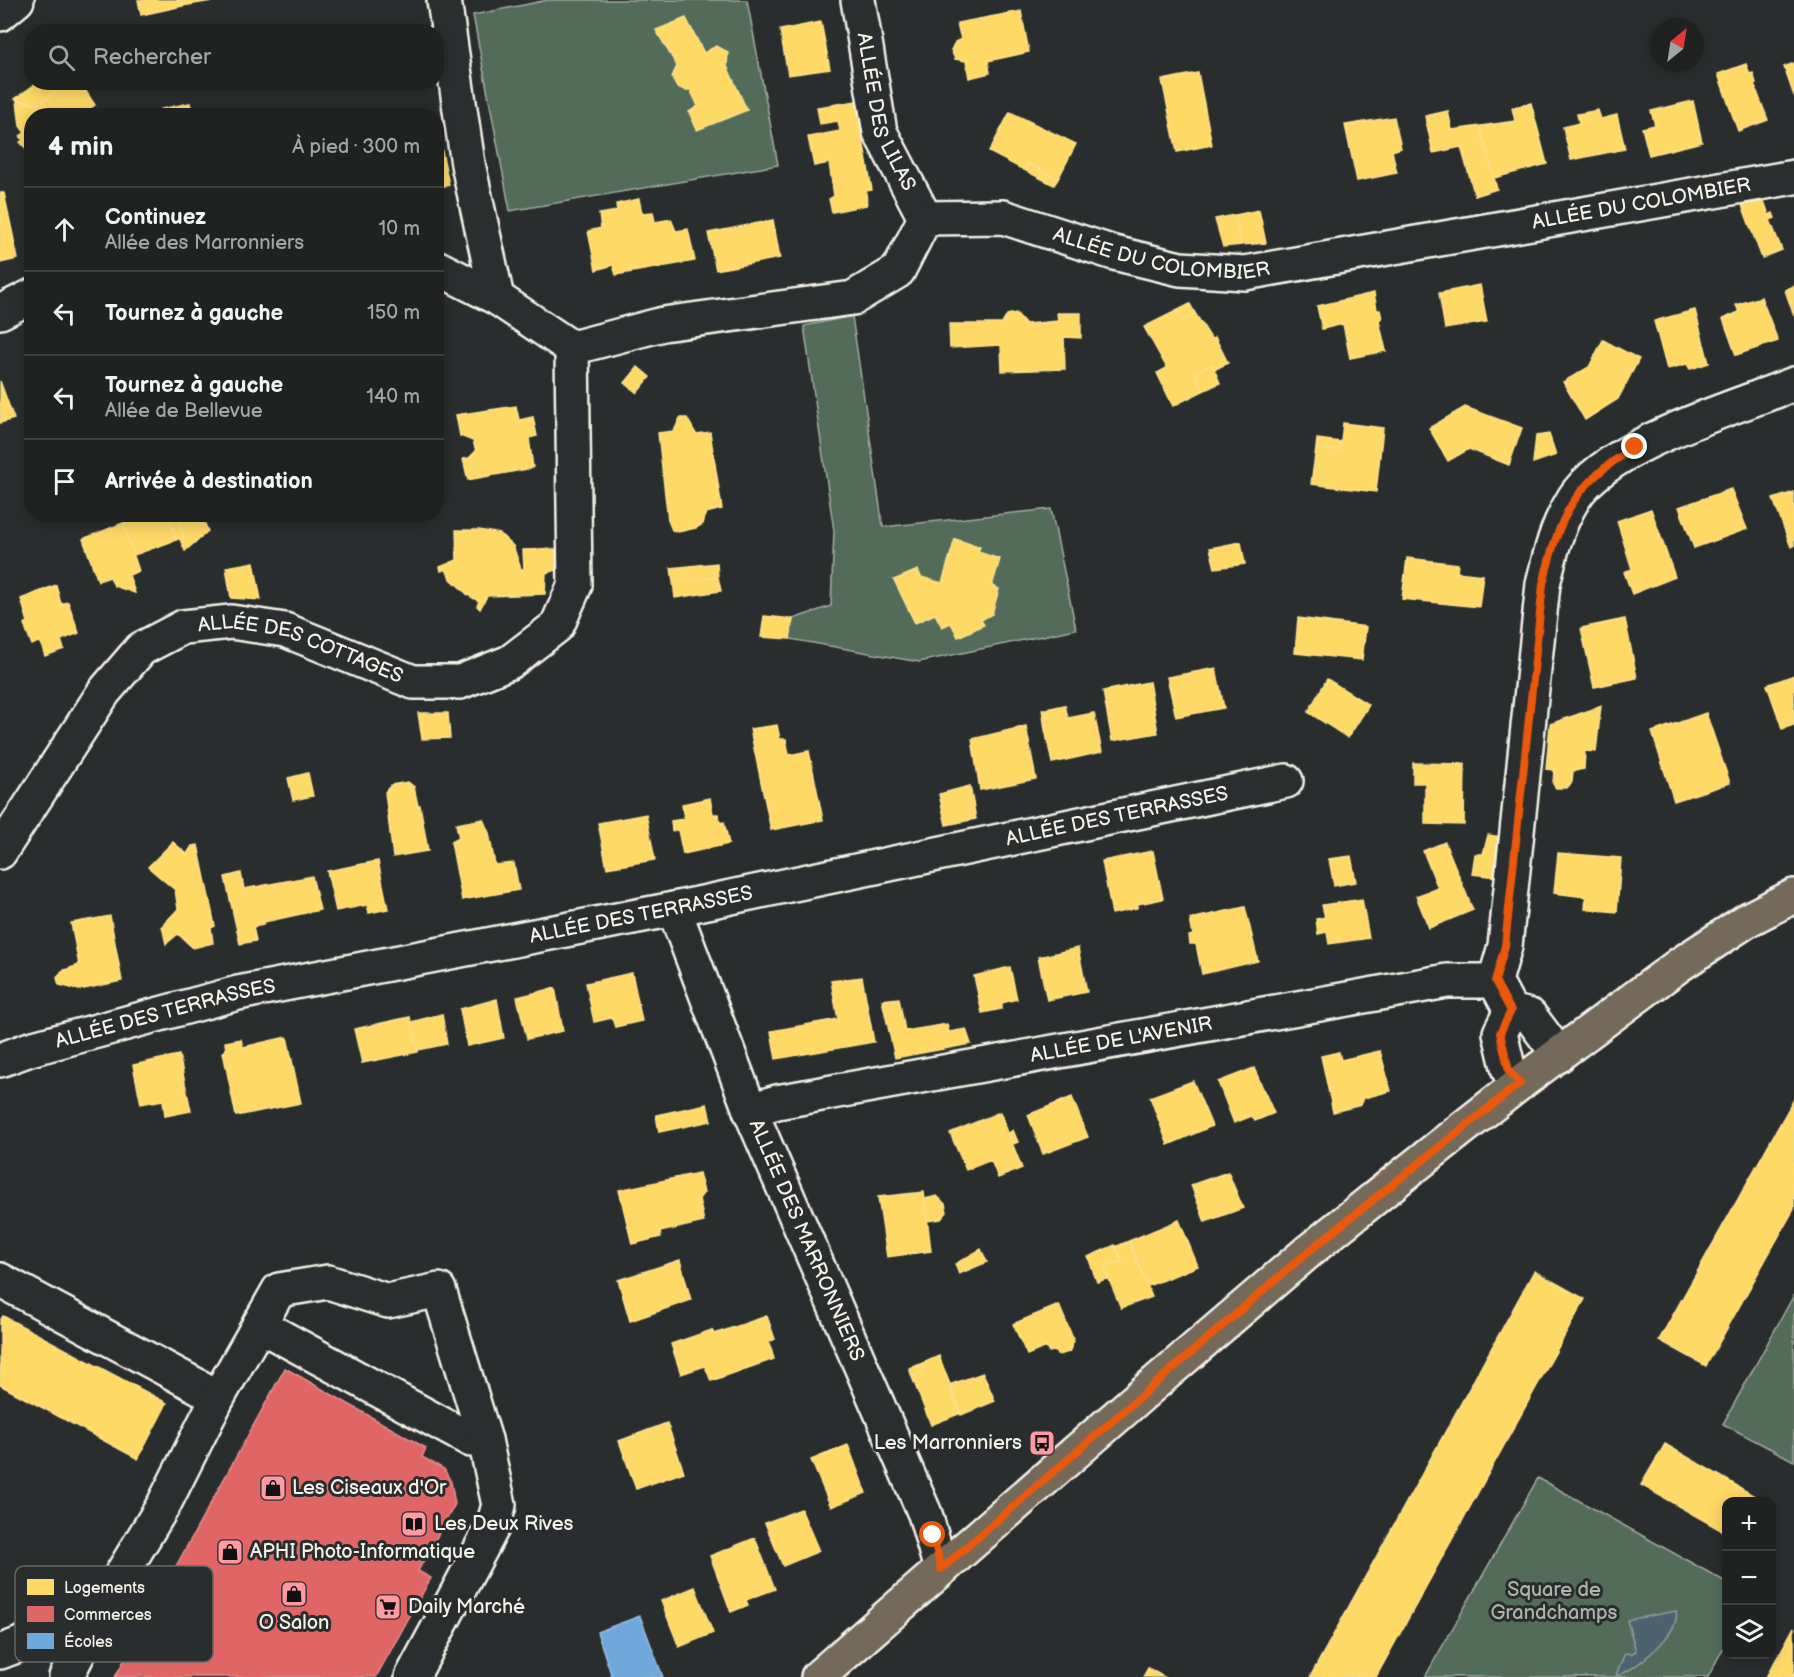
<!DOCTYPE html>
<html lang="fr">
<head>
<meta charset="utf-8">
<style>
	:root { --surface:#202222; --page:#2d2f2f; --text:#f1f3f6; --muted:#a2a4a5; --line:#3d3f40 }
	body { margin:0; font-family:"Balsamiq Sans",sans-serif; background:var(--page); color:var(--text) }
	.controls { position:absolute; right:18px; bottom:18px; display:grid; overflow:hidden; border-radius:12px; box-shadow:0 3px 15px #0003 }
	.controls button { width:54px; height:54px; display:grid; place-items:center; padding:0; border:0; border-bottom:2px solid var(--line); background:var(--surface); color:var(--text); font:30px sans-serif }
	.compass { position:absolute; left:1650px; top:18px; width:54px; height:54px; border-radius:50%; background:var(--surface); box-shadow:0 3px 15px #0003; rotate:30deg }
	.stop { position:absolute; width:18px; height:18px; margin:-14px; border:4px solid #ea580c; border-radius:50%; background:#fff }
	.stop.end { background:#ea580c; border-color:#fff; box-shadow:0 2px 6px #0008 }
	.list { margin:0; padding:0; list-style:none }
	h2 { display:flex; justify-content:space-between; align-items:center; height:78px; margin:0; padding:0 24px; font-size:26px }
	h2 small { font-size:20px; font-weight:400; color:var(--muted) }
	.list li { display:grid; grid-template-columns:39px 1fr auto; gap:18px; align-items:center; box-sizing:border-box; height:84px; padding:0 24px; border-top:2px solid var(--line) }
	.list b { display:block; font-size:22px; white-space:nowrap }
	.list p { margin:0; font-size:20px; white-space:nowrap; color:var(--muted) }
	.list em { font-size:20px; font-style:normal; color:var(--muted) }
	.icon { flex:none; width:33px; height:33px; fill:none; stroke:currentColor; stroke-width:2; stroke-linecap:round; stroke-linejoin:round }
	.map { position:relative; flex:none; width:1794px; height:1677px; overflow:hidden }
	.search { position:absolute; background:var(--surface); box-shadow:0 3px 15px #0003; left:24px; top:24px; width:420px; height:66px; display:flex; align-items:center; gap:15px; box-sizing:border-box; padding:0 21px; border-radius:24px; color:var(--muted); font-size:22px }
	.panel { position:absolute; background:var(--surface); box-shadow:0 3px 15px #0003; left:24px; top:108px; width:420px; height:414px; border-radius:24px }
	.map>svg:first-child { display:block }
</style>
</head>
<body>
<div class="map">
<svg width="1794" height="1677" viewBox="0 0 1794 1677">
	<rect width="100%" height="100%" fill="#2a2d2e"/>
	<filter id="ink" filterUnits="userSpaceOnUse"><feTurbulence type="fractalNoise" baseFrequency=".0167" numOctaves="2"/><feDisplacementMap in="SourceGraphic" scale="12" xChannelSelector="R" yChannelSelector="G"/><feConvolveMatrix kernelMatrix="1 2 1 2 8 2 1 2 1" color-interpolation-filters="sRGB"/></filter>
	<g filter="url(#ink)">
		<path fill="#536c5a" stroke="#a4aea1" stroke-width="1.5" d="M548,0h199l31,165 -268,46 -37,-196z
			M852,316l31,211 168,-18 25,120 -157,33 -129,-23 3,-20 38,-13 3,-75 -30,-205z
			M1794,1295v166l-71,-37z
			M1538,1478l188,104v61l-18,34h-283z"/>
		<path fill="#4c6470" stroke="#8f9ca0" stroke-width="1.5" d="M1676,1611c6,21 -41,60 -60,65l9,-23 6,1 5,-3 -9,-31z"/>
		<path fill="#ffd966" stroke="#fce08d" stroke-width="1.5" d="M138,0h44l1,6 -42,9z
			M182,0h36l-35,6z
			M1021,11l8,41 -41,9 2,12 -21,5 -3,-17 -11,-2 -4,-9 4,-8 6,-3 -4,-16z
			M686,18l18,35 12,-7 12,6 -1,14 20,44 -50,20 -8,-18 9,-6 -8,-17 -4,2 -10,-5 -4,-9 5,-11 -21,-36z
			M821,22l9,47 -42,6 -8,-45z
			M1794,63v33l-10,-29z
			M1746,64l4,10 3,-1 3,10 -2,1 14,36 -30,11 -20,-57z
			M1198,73l14,72 -35,7 -15,-72z
			M38,82h31l-26,19 4,6 -4,3 -6,-6 -22,-5z
			M69,82h11l15,23 -16,11h-47v39l-12,-13 3,-2 -3,-4 5,-3 -5,-7 -3,-25 20,3 6,6 4,-3 -4,-6z
			M856,101l16,89 -6,1 1,14 -35,7 -3,-13 5,-3 -5,-33 -15,3 -6,-29 32,-6 -2,-10 -18,3 -3,-17z
			M1693,101l9,41 -53,13 -7,-27 13,-3 -4,-14z
			M190,103l2,8 -30,5 -1,-7z
			M1531,103l16,61 -53,14 -14,-52 35,-5 -3,-13z
			M1598,110l3,9 16,-4 8,34 -54,11 -8,-33 16,-4 -2,-9z
			M1448,111l4,19 28,-4 17,63 -22,7 -14,-49 -28,6 -8,-37z
			M1010,112l66,32 -18,35 -31,-16 -3,7 -35,-18z
			M1394,117l7,31 -9,3 5,22 -40,8 -12,-56z
			M439,137l10,48 -13,3v-50z
			M1027,163l31,16 -4,6 -30,-15z
			M0,193h4l14,66 -18,4z
			M639,199l3,14 11,-1 2,10 16,-3 5,12 12,-2 7,32 -79,14 -3,-10 -17,5 -8,-39 13,-3 -2,-14 18,-3 -1,-7z
			M1764,201l5,14 4,-2 2,5 -5,2 12,30 -20,8 -20,-53z
			M1259,210l7,33 -25,2 -6,-30z
			M1235,215l6,30 -18,2 -8,-28z
			M773,220l7,38 -64,12 -8,-37z
			M1480,285l7,37 -42,7 -6,-36z
			M1794,286v30l-9,-26z
			M1374,293l3,17h3l2,8 -3,3 7,30 -36,7 -7,-34 -21,5 -5,-23z
			M1761,297l17,44 -42,14 -13,-36 16,-7 -3,-7z
			M1190,304l5,9 -13,9 -6,-11z
			M1695,310l14,53 -19,6 -3,-5 -20,5 -13,-48z
			M1176,311l6,11 13,-9 17,27 3,-3 13,26 -14,7 -2,-6 -17,9 8,18 -30,15 -16,-33 10,-5 -23,-41z
			M1016,313l10,11 32,-3 -1,-8h24v25l-17,-1 1,32 -63,2 -1,-26 -51,3 -1,-24h53l5,-9z
			M1603,340l36,19 -21,40 -33,21 -22,-38 26,-15z
			M1212,364l8,19 -17,8 -8,-18z
			M638,367l12,10 -13,16 -12,-10z
			M0,381l14,38 -14,4z
			M516,406l3,14 14,-3 4,19 -8,2 4,30 -65,12 -5,-21 6,-1 7,-7 -3,-10 -13,-5 -4,-21z
			M1465,407l57,21 -13,37 -40,-16 -21,12 -19,-33z
			M680,418h7l9,16 14,-2 12,77 -16,4 -3,11 -7,4 -18,4 -6,-2 -4,-10 -10,-87 16,-2z
			M1343,423l40,5 -7,64 -65,-8 5,-36 24,3z
			M1549,434l7,21 -23,8 3,-27z
			M1317,439l23,3v9l-24,-3z
			M1731,489l16,40 -53,19 -15,-41z
			M1794,492v54l-3,1 -18,-48z
			M1651,509l24,68 -43,17 -8,-22 8,-3 -15,-48z
			M148,514h21l7,26 -42,15 -11,-32z
			M169,514h7l8,23 -8,3z
			M176,514h25l7,17 -23,20 -5,-12 4,-2z
			M123,523l16,48 -10,4 6,18 -21,-7 -4,-9 -12,4 -15,-42z
			M456,530h23l21,4 13,12 8,23h3l-1,-19 34,-1 -1,21 -10,3 -1,21 -58,2 -7,13 -3,-3 2,-5 -10,-5 -19,-18 -4,-9 -5,2 -1,-4 17,-7z
			M955,539l25,8 -2,5 22,7 -8,27 7,3 -7,25 -11,6 3,5 -26,12 -7,-14 -9,4 -7,-13 -20,9 -21,-43 24,-10 3,7 21,6z
			M1241,542l4,22 -30,4 -5,-20z
			M1407,558l51,6 -1,8 26,3 -4,32 -77,-8z
			M254,562l7,38 -30,-2 -5,-31z
			M717,563l1,14 -45,5 -2,-14z
			M718,577l3,14 -46,7 -2,-16z
			M56,585l5,19 7,-2 11,31 -18,7 3,9 -19,7 -5,-15 -8,4 -8,-21 4,-2 -7,-23z
			M764,616l29,3 -3,20 -29,-2z
			M1298,618l68,9 -4,33 -67,-7z
			M1625,619l12,59 -43,9 -13,-59z
			M1216,668l8,40 -48,9 -9,-40z
			M1794,675v42l-14,5 -13,-37z
			M1327,679l42,26 -21,33 -40,-26z
			M1149,682l9,51 -46,8 -9,-50z
			M1065,705l3,13 26,-5 8,39 -50,11 -7,-34 3,-6 -2,-14z
			M1601,706l-5,46 -11,-1 -1,18 -11,2 -1,11 -5,6h-11l-3,-4 1,-14 -8,-1 4,-45z
			M1042,709h4l2,14 -3,6z
			M418,713h30l2,25 -28,1z
			M1706,713l24,70 -56,18 -22,-69z
			M1794,717v8l-12,4 -2,-7z
			M777,725l3,14h6l3,16 20,-4 14,69 -52,10 -21,-101z
			M1026,726l10,53 -56,11 -8,-51z
			M1413,763l52,1 -1,61 -39,-1v-41h-12z
			M308,773l5,23 -20,4 -5,-22z
			M408,782l6,5 4,19 2,-1 8,46 -35,6 -8,-65 6,-7z
			M970,786l6,33 -30,6 -7,-31z
			M710,798l3,16h5l3,9 3,-1 5,22 -46,10 -5,-24 -6,1 -1,-10 13,-2 -2,-15z
			M646,814l9,46 -48,8 -9,-45z
			M483,819l6,14 6,32 19,-2 5,27 -57,10 -11,-58 8,-4 -3,-14z
			M1488,835l13,2 -4,40 -25,-3 3,-20h8z
			M173,842l14,12 5,-8 6,-1 17,81 -4,2 2,15 -20,5 -15,-14 -12,10 -4,-18 16,-17 -3,-19 -27,-23z
			M1445,842l28,68 -44,18 -13,-32 22,-8 -15,-37z
			M1153,851l10,48 -25,5 -1,4 -25,6 -10,-53z
			M1558,853l63,5 -4,54 -32,-3 1,-12 -32,-4z
			M1351,856l5,26 -22,4 -5,-27z
			M378,861l10,48 -19,4 -2,-8 -31,6 -9,-40z
			M241,873l3,16 68,-13 8,34 -56,12 -1,3 -10,2 3,14 -16,3 -15,-67z
			M1362,899l7,39 -40,6 -2,-12 -9,2 -2,-15 9,-2 -3,-12z
			M1245,907l13,54 -56,13 -6,-30h-6l-1,-8 4,-1 -3,-16z
			M110,916l12,65 -43,9 -20,-5 -2,-7 5,-7 17,-6 -8,-42z
			M1078,948l9,44 -40,8 -9,-43z
			M1010,967l7,32 -15,4v6l-20,4 -8,-37z
			M632,973l10,48 -27,6 -3,-9 -18,4 -8,-39z
			M862,977l12,65 -98,17 -5,-28 67,-12 -7,-38z
			M555,988l8,43 -36,8 -10,-42z
			M899,998l6,33 42,-7 2,8 17,-3 5,15 -76,14 -13,-58z
			M497,999l7,39 -37,8 -7,-37z
			M442,1014l5,30 -29,6 -7,-28z
			M410,1017l8,35 -56,11 -8,-34z
			M287,1037l14,66 -65,13 -13,-64 3,-2 -1,-8 16,-3 2,8z
			M1380,1051l11,40 -27,7 -3,7 -28,7 -12,-56 18,-4 2,8z
			M179,1055l12,56 -26,5 -2,-16 -22,4 -8,-39z
			M1254,1068l20,45 -19,8 -3,-5 -18,7 -16,-41z
			M1193,1081l19,45 -44,19 -18,-48z
			M1072,1097l16,40 -45,17 -15,-39z
			M1794,1099v110l-88,157 -47,-26z
			M707,1104l4,17 -52,11 -3,-17z
			M1000,1112l22,56 -24,10 -7,-18 -25,10 -16,-37z
			M1013,1130l5,12 -5,2 -4,-11z
			M1228,1172l15,36 -38,14 -14,-37z
			M699,1173l5,19 -5,7 5,23 -44,10 1,5 -29,7 -13,-54z
			M924,1192l7,59 -44,6 -9,-60z
			M937,1196l8,8 2,8 -6,7 -14,2 -3,-22z
			M1179,1220l19,46 -50,20 -19,-45z
			M1129,1241l23,56 -31,11 -17,-40 18,-7 -7,-14z
			M1115,1245l7,16 -18,7 5,10 -12,4 -9,-25z
			M981,1249l6,13 -28,12 -4,-10z
			M680,1260l11,40 -61,21 -12,-41z
			M1534,1271l51,28 -209,378h-66z
			M1059,1305l15,36 -5,11 -11,3 -4,-4 -5,1 -3,-5 -19,8 -14,-31z
			M3,1316l164,87 -29,56 -138,-74v-64z
			M767,1316l8,23 -6,3 5,17 -63,22 -6,-15 -24,8 -10,-30 41,-14 2,4z
			M939,1356l22,57 -30,12 -19,-48 12,-6 -1,-8z
			M923,1363l1,8 -12,6 -3,-9z
			M983,1373l12,28 -34,14 -12,-30z
			M667,1423l17,49 -48,17 -17,-48z
			M1665,1444l98,57v1h-37v31l-85,-48z
			M848,1445l18,48 -35,14 -20,-47z
			M801,1509l18,42 -36,15 -18,-43z
			M755,1538l20,51 -29,11 2,5 -17,7 -21,-56z
			M695,1587l18,46 -34,14 -18,-46z
			M1794,1627v50h-28l16,-28z
			M1148,1668l16,9h-21z"/>
		<path fill="#e06666" stroke="#e6908d" stroke-width="1.5" d="M285,1368l141,80 -4,9 22,12 7,13 4,22 -37,67 13,7 -55,99h-261z"/>
		<path fill="#6fa8dc" stroke="#97bee0" stroke-width="1.5" d="M640,1616l23,61h-51l-15,-45z"/>
		<g fill="none" stroke-linecap="round" stroke-linejoin="round">
			<g stroke="#f4f1e8" stroke-width="38">
				<g id="minor">
					<path d="M444,0l24,164 29,134"/>
					<path id="s1" d="M858,0l22,132 45,86"/>
					<path d="M0,14l17,-14"/>
					<path d="M436,267l61,31 75,50"/>
					<path d="M0,312l32,-16"/>
					<path id="s2" d="M572,348l91,-24 190,-26 45,-27 27,-53 78,-1 111,36 66,16 65,4 549,-96"/>
					<path id="s3" d="M0,852l104,-160 37,-43 42,-22 48,-5 54,8 128,52h47l50,-20 47,-36 18,-41 -3,-237"/>
					<path id="s4" d="M674,909l76,201 175,404 16,55"/>
					<path d="M1511,1011l-16,-30 10,-35 38,-362c7,-30 14,-59 31,-86 34,-54 160,-90 220,-114"/>
					<path id="s5" d="M0,1060l30,-11 208,-56 436,-84 612,-128"/>
					<path d="M1520,1083l-11,-12 -9,-38 11,-22 19,5 29,39"/>
					<path id="s6" d="M750,1110l27,-8 670,-121h48"/>
					<path d="M0,1280l218,117"/>
					<path d="M259,1325l212,115h14"/>
					<path d="M0,1652l65,-25 38,-22"/>
					<path d="M66,1677l37,-72 61,-101 54,-107 61,-107 49,-8 60,19 51,-11 46,150 14,65 -6,21 -81,151"/>
				</g>
			</g>
			<g stroke="#f4f1e8" stroke-width="38">
				<path id="major" d="M818,1677l330,-288 162,-139 101,-81 109,-86 159,-118 70,-46 45,-23"/>
			</g>
			<use href="#minor" stroke="#2a2d2e" stroke-width="33"/>
			<use href="#major" stroke="#746a5a" stroke-width="33"/>
		</g>
	</g>
	<g fill="none" stroke-linecap="round" stroke-linejoin="round" filter="url(#ink)">
		<path stroke="#ea580c" stroke-width="8" d="M933,1535l8,34 369,-319 210,-167 -11,-12 -9,-38 11,-22 -16,-30 10,-35 38,-362c17,-69 29,-98 92,-137"/>
	</g>
	<defs>
		<g id="bus-square" transform="scale(1.35)"><rect x="-9" y="-9" width="18" height="18" rx="4" fill="#ff9aa2" stroke="#2a2d2e"/><path d="M-5-6H5V4H4V6H2V4H-2V6H-4V4H-5ZM-3.5-4V0h7V-4ZM-3.5 1.2v1.5H-2V1.2ZM2 1.2v1.5H3.5V1.2Z" fill="#111"/></g>
		<g id="shop-square" transform="scale(1.35)"><rect x="-9" y="-9" width="18" height="18" rx="4" fill="#ff9aa2" stroke="#2a2d2e"/><path d="M-5-2.5h2.3a2.7 3.5 0 0 1 5.4 0H5L5.5 6h-11ZM-1.5-2.5h3a1.5 2.3 0 0 0-3 0Z" fill="#111"/></g>
		<g id="library-square" transform="scale(1.35)"><rect x="-9" y="-9" width="18" height="18" rx="4" fill="#ff9aa2" stroke="#2a2d2e"/><path d="M-6-4Q-3-5.5-.7-3.5V5Q-3 3-6 4ZM6-4Q3-5.5 .7-3.5V5Q3 3 6 4Z" fill="#111"/></g>
		<g id="supermarket-square" transform="scale(1.35)"><rect x="-9" y="-9" width="18" height="18" rx="4" fill="#ff9aa2" stroke="#2a2d2e"/><path d="M-6-5.5h2.5l.6 2H6L4.5 2H-2.5L-4.4-4H-6ZM-1.5 3.2a1.3 1.3 0 1 0 .1 0ZM3 3.2a1.3 1.3 0 1 0 .1 0Z" fill="#111"/></g>
	</defs>
	<g fill-rule="evenodd">
		<use href="#bus-square" x="1042" y="1443"/>
		<use href="#shop-square" x="273" y="1488"/>
		<use href="#library-square" x="414" y="1524"/>
		<use href="#shop-square" x="230" y="1552"/>
		<use href="#shop-square" x="294" y="1594"/>
		<use href="#supermarket-square" x="388" y="1607"/>
	</g>
	<g text-anchor="middle" dominant-baseline="central" stroke-width="6" stroke-linejoin="round" paint-order="stroke">
		<g font-size="20" fill="#f4f1e8" stroke="#2a2d2e">
			<text stroke="none"><textPath href="#s1" startOffset="116">ALLÉE DES LILAS</textPath></text>
			<text stroke="none"><textPath href="#s2" startOffset="1128">ALLÉE DU COLOMBIER</textPath></text>
			<text stroke="none"><textPath href="#s2" startOffset="640">ALLÉE DU COLOMBIER</textPath></text>
			<text stroke="none"><textPath href="#s3" startOffset="417">ALLÉE DES COTTAGES</textPath></text>
			<text stroke="none"><textPath href="#s5" startOffset="1144">ALLÉE DES TERRASSES</textPath></text>
			<text stroke="none"><textPath href="#s5" startOffset="658">ALLÉE DES TERRASSES</textPath></text>
			<text stroke="none"><textPath href="#s5" startOffset="172">ALLÉE DES TERRASSES</textPath></text>
			<text stroke="none"><textPath href="#s6" startOffset="378">ALLÉE DE L'AVENIR</textPath></text>
			<text stroke="none"><textPath href="#s4" startOffset="357">ALLÉE DES MARRONNIERS</textPath></text>
		</g>
		<g font-size="20" fill="#f4f1e8" stroke="#2a2d2e" text-anchor="start">
			<text x="1022" y="1443" text-anchor="end">Les Marronniers</text>
			<text x="292" y="1488">Les Ciseaux d'Or</text>
			<text x="434" y="1524">Les Deux Rives</text>
			<text x="250" y="1552">APHI Photo-Informatique</text>
			<text x="408" y="1607">Daily Marché</text>
			<text x="294" y="1623" text-anchor="middle">O Salon</text>
		</g>
		<g font-size="20" fill="#acb5a8" stroke="#2a2d2e">
			<text x="1554" y="1590">Square de<tspan x="1554" dy="23">Grandchamps</tspan></text>
		</g>
	</g>
	<rect x="15" y="1566" width="198" height="96" rx="9" fill="#2a2d2e" stroke="#676866" stroke-width="1.5"/>
	<rect x="27" y="1579" width="27" height="16" fill="#ffd966"/>
	<rect x="27" y="1606" width="27" height="16" fill="#e06666"/>
	<rect x="27" y="1633" width="27" height="16" fill="#6fa8dc"/>
	<g font-size="16" fill="#f4f1e8">
		<text x="64" y="1593">Logements</text>
		<text x="64" y="1620">Commerces</text>
		<text x="64" y="1647">Écoles</text>
	</g>
</svg>
<div class="controls">
<button>+</button>
<button>−</button>
<button><svg class="icon" aria-label="layers" viewBox="0 0 24 24"><path d="M12 4l9 5-9 5-9-5zM3 14l9 5 9-5"/></svg></button>
</div>
<svg class="compass" viewBox="-18 -18 36 36"><path d="M0-13l5 13h-10z" fill="#e53935"/><path d="M0 13l5-13h-10z" fill="#a2a4a5"/></svg>
<div class="stop" style="left:933px;top:1535px"></div>
<div class="stop end" style="left:1635px;top:447px"></div>
<div class="search"><svg class="icon" aria-label="search" viewBox="0 0 24 24"><circle cx="10" cy="10" r="6"/><path d="M15 15l6 6"/></svg>Rechercher</div>
<section class="panel">
<h2>4 min<small>À pied · 300 m</small></h2>
<ul class="list">
<li><svg class="icon" aria-label="ahead" viewBox="0 0 24 24"><path d="M12 20V5M6 11l6-6 6 6"/></svg><div><b>Continuez</b><p>Allée des Marronniers</p></div><em>10 m</em></li>
<li><svg class="icon" aria-label="left" viewBox="0 0 24 24"><path d="M17 20v-9H6M10 6l-5 5 5 5"/></svg><div><b>Tournez à gauche</b></div><em>150 m</em></li>
<li><svg class="icon" aria-label="left" viewBox="0 0 24 24"><path d="M17 20v-9H6M10 6l-5 5 5 5"/></svg><div><b>Tournez à gauche</b><p>Allée de Bellevue</p></div><em>140 m</em></li>
<li><svg class="icon" aria-label="arrive" viewBox="0 0 24 24"><path d="M6 21V4h12l-3 4 3 4H6"/></svg><div><b>Arrivée à destination</b></div></li>
</ul>
</section>
</div>
</body>
</html>
